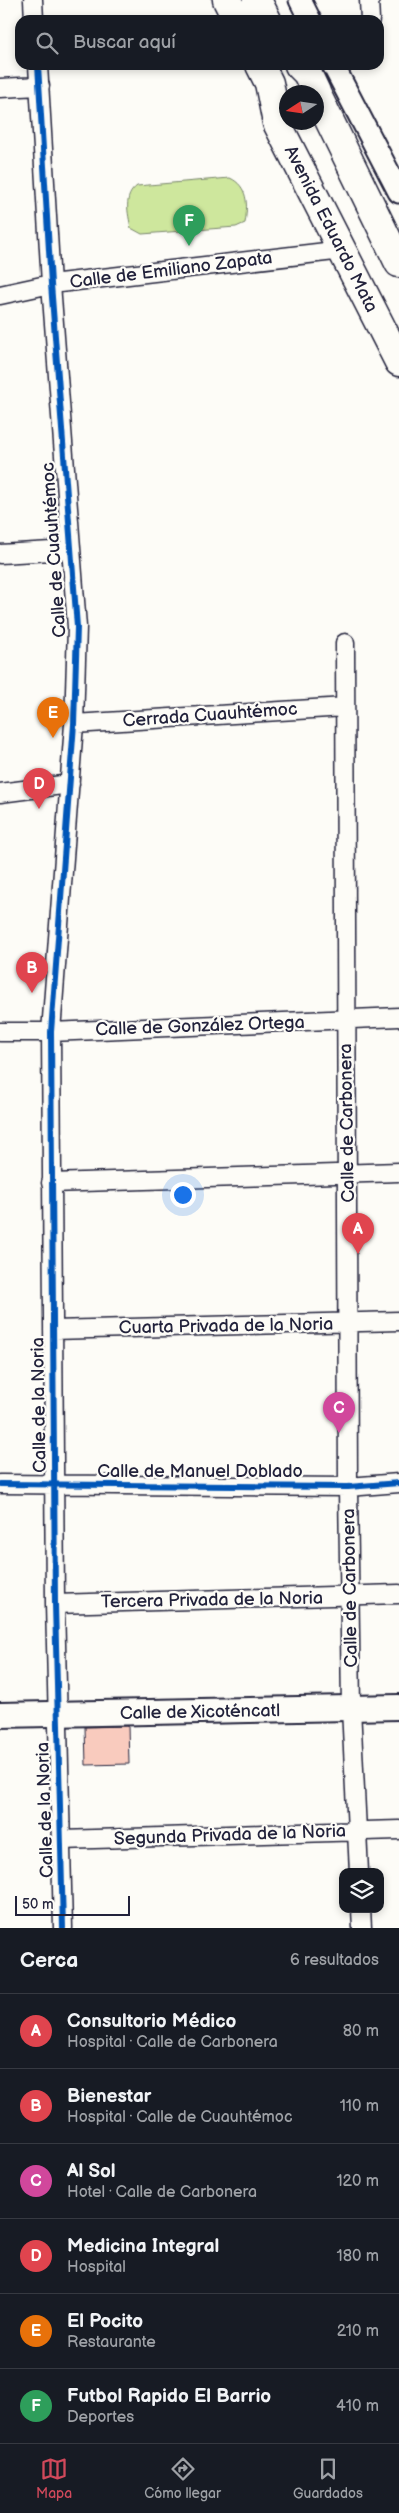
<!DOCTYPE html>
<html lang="es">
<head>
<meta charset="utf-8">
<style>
	:root { --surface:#171b24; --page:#242831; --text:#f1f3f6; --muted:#9ea1a6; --line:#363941; --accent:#d1495b }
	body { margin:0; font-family:"Balsamiq Sans",sans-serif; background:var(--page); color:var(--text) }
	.controls { position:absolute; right:15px; bottom:15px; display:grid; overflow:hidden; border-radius:10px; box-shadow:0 2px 8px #0003 }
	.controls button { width:45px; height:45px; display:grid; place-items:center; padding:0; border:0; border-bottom:1px solid var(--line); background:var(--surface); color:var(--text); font:25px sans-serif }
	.compass { position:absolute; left:279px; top:85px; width:45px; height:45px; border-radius:50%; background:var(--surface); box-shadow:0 2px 8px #0003; rotate:258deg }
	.scale { position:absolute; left:15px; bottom:12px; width:115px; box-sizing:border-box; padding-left:5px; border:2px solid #22223b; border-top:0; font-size:14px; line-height:18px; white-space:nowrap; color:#22223b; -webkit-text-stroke:4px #fdfcf7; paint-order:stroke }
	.you { position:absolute; left:182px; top:1194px; width:18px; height:18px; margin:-12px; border:4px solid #fff; border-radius:50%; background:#1a73e8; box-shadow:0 0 0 8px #1a73e833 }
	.badge { display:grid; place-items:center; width:32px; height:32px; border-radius:50%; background:var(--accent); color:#fff; font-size:16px; font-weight:700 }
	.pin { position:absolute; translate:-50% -41px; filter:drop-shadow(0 1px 2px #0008) }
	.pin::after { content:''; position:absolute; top:26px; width:18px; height:15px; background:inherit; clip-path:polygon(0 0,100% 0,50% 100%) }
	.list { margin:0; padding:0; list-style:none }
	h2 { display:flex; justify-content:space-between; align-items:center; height:65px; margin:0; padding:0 20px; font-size:21px }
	h2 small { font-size:16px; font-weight:400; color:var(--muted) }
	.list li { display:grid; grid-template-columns:32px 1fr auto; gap:15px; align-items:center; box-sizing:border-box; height:75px; padding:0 20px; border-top:1px solid var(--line) }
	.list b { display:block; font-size:19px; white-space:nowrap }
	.list p { margin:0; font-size:16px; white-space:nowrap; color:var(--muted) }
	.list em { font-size:16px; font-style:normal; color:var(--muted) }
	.icon { flex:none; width:28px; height:28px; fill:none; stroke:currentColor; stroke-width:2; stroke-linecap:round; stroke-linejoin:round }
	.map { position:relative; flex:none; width:399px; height:1928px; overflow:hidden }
	.search { position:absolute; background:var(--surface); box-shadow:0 2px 8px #0003; left:15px; right:15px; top:15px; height:55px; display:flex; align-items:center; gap:12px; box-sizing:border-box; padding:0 18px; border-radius:15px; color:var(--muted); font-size:19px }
	.sheet { height:515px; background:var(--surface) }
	nav { display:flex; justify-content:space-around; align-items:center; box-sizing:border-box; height:70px; border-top:1px solid var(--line); background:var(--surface); font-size:14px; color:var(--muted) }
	nav a { display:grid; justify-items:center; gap:2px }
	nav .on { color:var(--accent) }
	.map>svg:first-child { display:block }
</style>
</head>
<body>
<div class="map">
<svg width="399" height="1928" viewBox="0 0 399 1928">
	<rect width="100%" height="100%" fill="#fdfcf7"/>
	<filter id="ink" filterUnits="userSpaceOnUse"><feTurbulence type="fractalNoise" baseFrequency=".02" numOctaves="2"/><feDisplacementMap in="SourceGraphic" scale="10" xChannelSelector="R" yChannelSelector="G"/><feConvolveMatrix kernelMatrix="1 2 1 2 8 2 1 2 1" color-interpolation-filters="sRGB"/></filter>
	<g filter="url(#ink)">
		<path fill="#cee79d" stroke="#78846c" d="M230,178c18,8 18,27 15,45l-9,4 -94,7 -11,-6c-3,-15 -8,-32 6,-42z"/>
		<path fill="#f9cbbe" stroke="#22223b" d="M128,1726l1,38 -43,1 -1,-38z"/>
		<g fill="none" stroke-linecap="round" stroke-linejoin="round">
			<g stroke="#22223b" stroke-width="21">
				<path id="minor" d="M33,0l1,20
					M369,0l1,20
					M38,65l13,219 26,343 -3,97 -23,308 4,572 8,324
					M0,88l40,-2
					M0,295l51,-11 292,-34
					M0,554l69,-4
					M345,643l3,844 3,221 8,164
					M74,724l271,-17
					M0,793l70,-9
					M0,1032h51l348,-15
					M51,1183l348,-11
					M53,1330l346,-9
					M0,1484l348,3 51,-4
					M55,1604l344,-10
					M61,1840l338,-10
					M361,1909l1,19"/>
			</g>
			<g stroke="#22223b" stroke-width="25">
				<path id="tertiary" d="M300,0l10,20
					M333,65l66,127"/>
			</g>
			<g stroke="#22223b" stroke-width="28">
				<path id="secondary" d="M0,1715l399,-8"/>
			</g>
			<g stroke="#22223b" stroke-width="31">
				<path id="primary" d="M227,0l10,20
					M257,0l10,20
					M260,65l9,18 8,40 122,239
					M299,65l8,8 9,19
					M316,93l83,170"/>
			</g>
			<use href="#minor" stroke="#fdfcf7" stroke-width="18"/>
			<use href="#tertiary" stroke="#fdfcf7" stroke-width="21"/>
			<use href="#secondary" stroke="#fdfcf7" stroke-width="24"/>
			<use href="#primary" stroke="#fdfcf7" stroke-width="28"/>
			<g stroke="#fdfcf7" stroke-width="9">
				<path id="cycleway" d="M38,65l13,219 26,343 -3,97 -23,308 4,572 8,324
					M0,1484l348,3 51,-4"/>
			</g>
			<use href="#cycleway" stroke="#0057b8" stroke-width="6"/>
		</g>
	</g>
	<g text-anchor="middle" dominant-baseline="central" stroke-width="4.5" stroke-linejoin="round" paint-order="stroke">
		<g font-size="18" fill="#22223b" stroke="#fdfcf7">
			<text transform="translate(331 229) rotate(63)">Avenida Eduardo Mata</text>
			<text transform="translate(171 270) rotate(-7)">Calle de Emiliano Zapata</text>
			<text transform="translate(54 550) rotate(-94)">Calle de Cuauhtémoc</text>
			<text transform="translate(210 715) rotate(-4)">Cerrada Cuauhtémoc</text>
			<text transform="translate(200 1026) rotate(-2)">Calle de González Ortega</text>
			<text transform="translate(347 1123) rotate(-91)">Calle de Carbonera</text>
			<text transform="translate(226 1326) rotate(-1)">Cuarta Privada de la Noria</text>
			<text transform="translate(39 1405) rotate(-91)">Calle de la Noria</text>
			<text x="200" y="1471">Calle de Manuel Doblado</text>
			<text transform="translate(350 1588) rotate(-91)">Calle de Carbonera</text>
			<text transform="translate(212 1600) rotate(-1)">Tercera Privada de la Noria</text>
			<text transform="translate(200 1712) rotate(-1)">Calle de Xicoténcatl</text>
			<text transform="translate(45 1810) rotate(-92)">Calle de la Noria</text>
			<text transform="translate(230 1835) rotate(-2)">Segunda Privada de la Noria</text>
		</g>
	</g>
</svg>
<div class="controls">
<button><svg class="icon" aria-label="layers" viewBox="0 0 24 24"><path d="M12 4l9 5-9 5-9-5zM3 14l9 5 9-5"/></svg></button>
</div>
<svg class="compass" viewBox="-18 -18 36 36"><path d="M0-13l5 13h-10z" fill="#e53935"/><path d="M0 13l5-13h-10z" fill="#9ea1a6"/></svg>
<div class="scale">50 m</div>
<div class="you"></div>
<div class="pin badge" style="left:358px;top:1254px;background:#e0444e">A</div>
<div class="pin badge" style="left:32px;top:993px;background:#e0444e">B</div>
<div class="pin badge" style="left:339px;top:1433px;background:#d1479c">C</div>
<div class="pin badge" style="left:39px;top:809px;background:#e0444e">D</div>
<div class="pin badge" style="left:53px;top:738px;background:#e8710a">E</div>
<div class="pin badge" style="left:189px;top:246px;background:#2e9e5b">F</div>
<div class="search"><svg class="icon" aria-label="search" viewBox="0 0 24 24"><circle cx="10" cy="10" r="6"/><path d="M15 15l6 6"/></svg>Buscar aquí</div>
</div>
<section class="sheet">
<h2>Cerca<small>6 resultados</small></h2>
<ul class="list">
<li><span class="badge" style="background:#e0444e">A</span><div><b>Consultorio Médico</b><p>Hospital · Calle de Carbonera</p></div><em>80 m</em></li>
<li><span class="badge" style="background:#e0444e">B</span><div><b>Bienestar</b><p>Hospital · Calle de Cuauhtémoc</p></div><em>110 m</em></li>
<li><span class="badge" style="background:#d1479c">C</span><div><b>Al Sol</b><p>Hotel · Calle de Carbonera</p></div><em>120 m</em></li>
<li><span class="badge" style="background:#e0444e">D</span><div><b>Medicina Integral</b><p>Hospital</p></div><em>180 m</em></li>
<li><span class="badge" style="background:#e8710a">E</span><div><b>El Pocito</b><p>Restaurante</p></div><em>210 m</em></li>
<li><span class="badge" style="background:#2e9e5b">F</span><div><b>Futbol Rapido El Barrio</b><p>Deportes</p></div><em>410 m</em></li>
</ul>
</section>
<nav>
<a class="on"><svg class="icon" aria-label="map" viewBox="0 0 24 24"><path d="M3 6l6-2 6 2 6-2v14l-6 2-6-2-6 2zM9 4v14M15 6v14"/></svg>Mapa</a>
<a><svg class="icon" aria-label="directions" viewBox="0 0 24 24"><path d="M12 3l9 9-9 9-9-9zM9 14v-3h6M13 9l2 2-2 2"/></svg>Cómo llegar</a>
<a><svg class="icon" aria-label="saved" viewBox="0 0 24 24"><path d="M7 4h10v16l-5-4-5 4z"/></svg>Guardados</a>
</nav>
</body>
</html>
